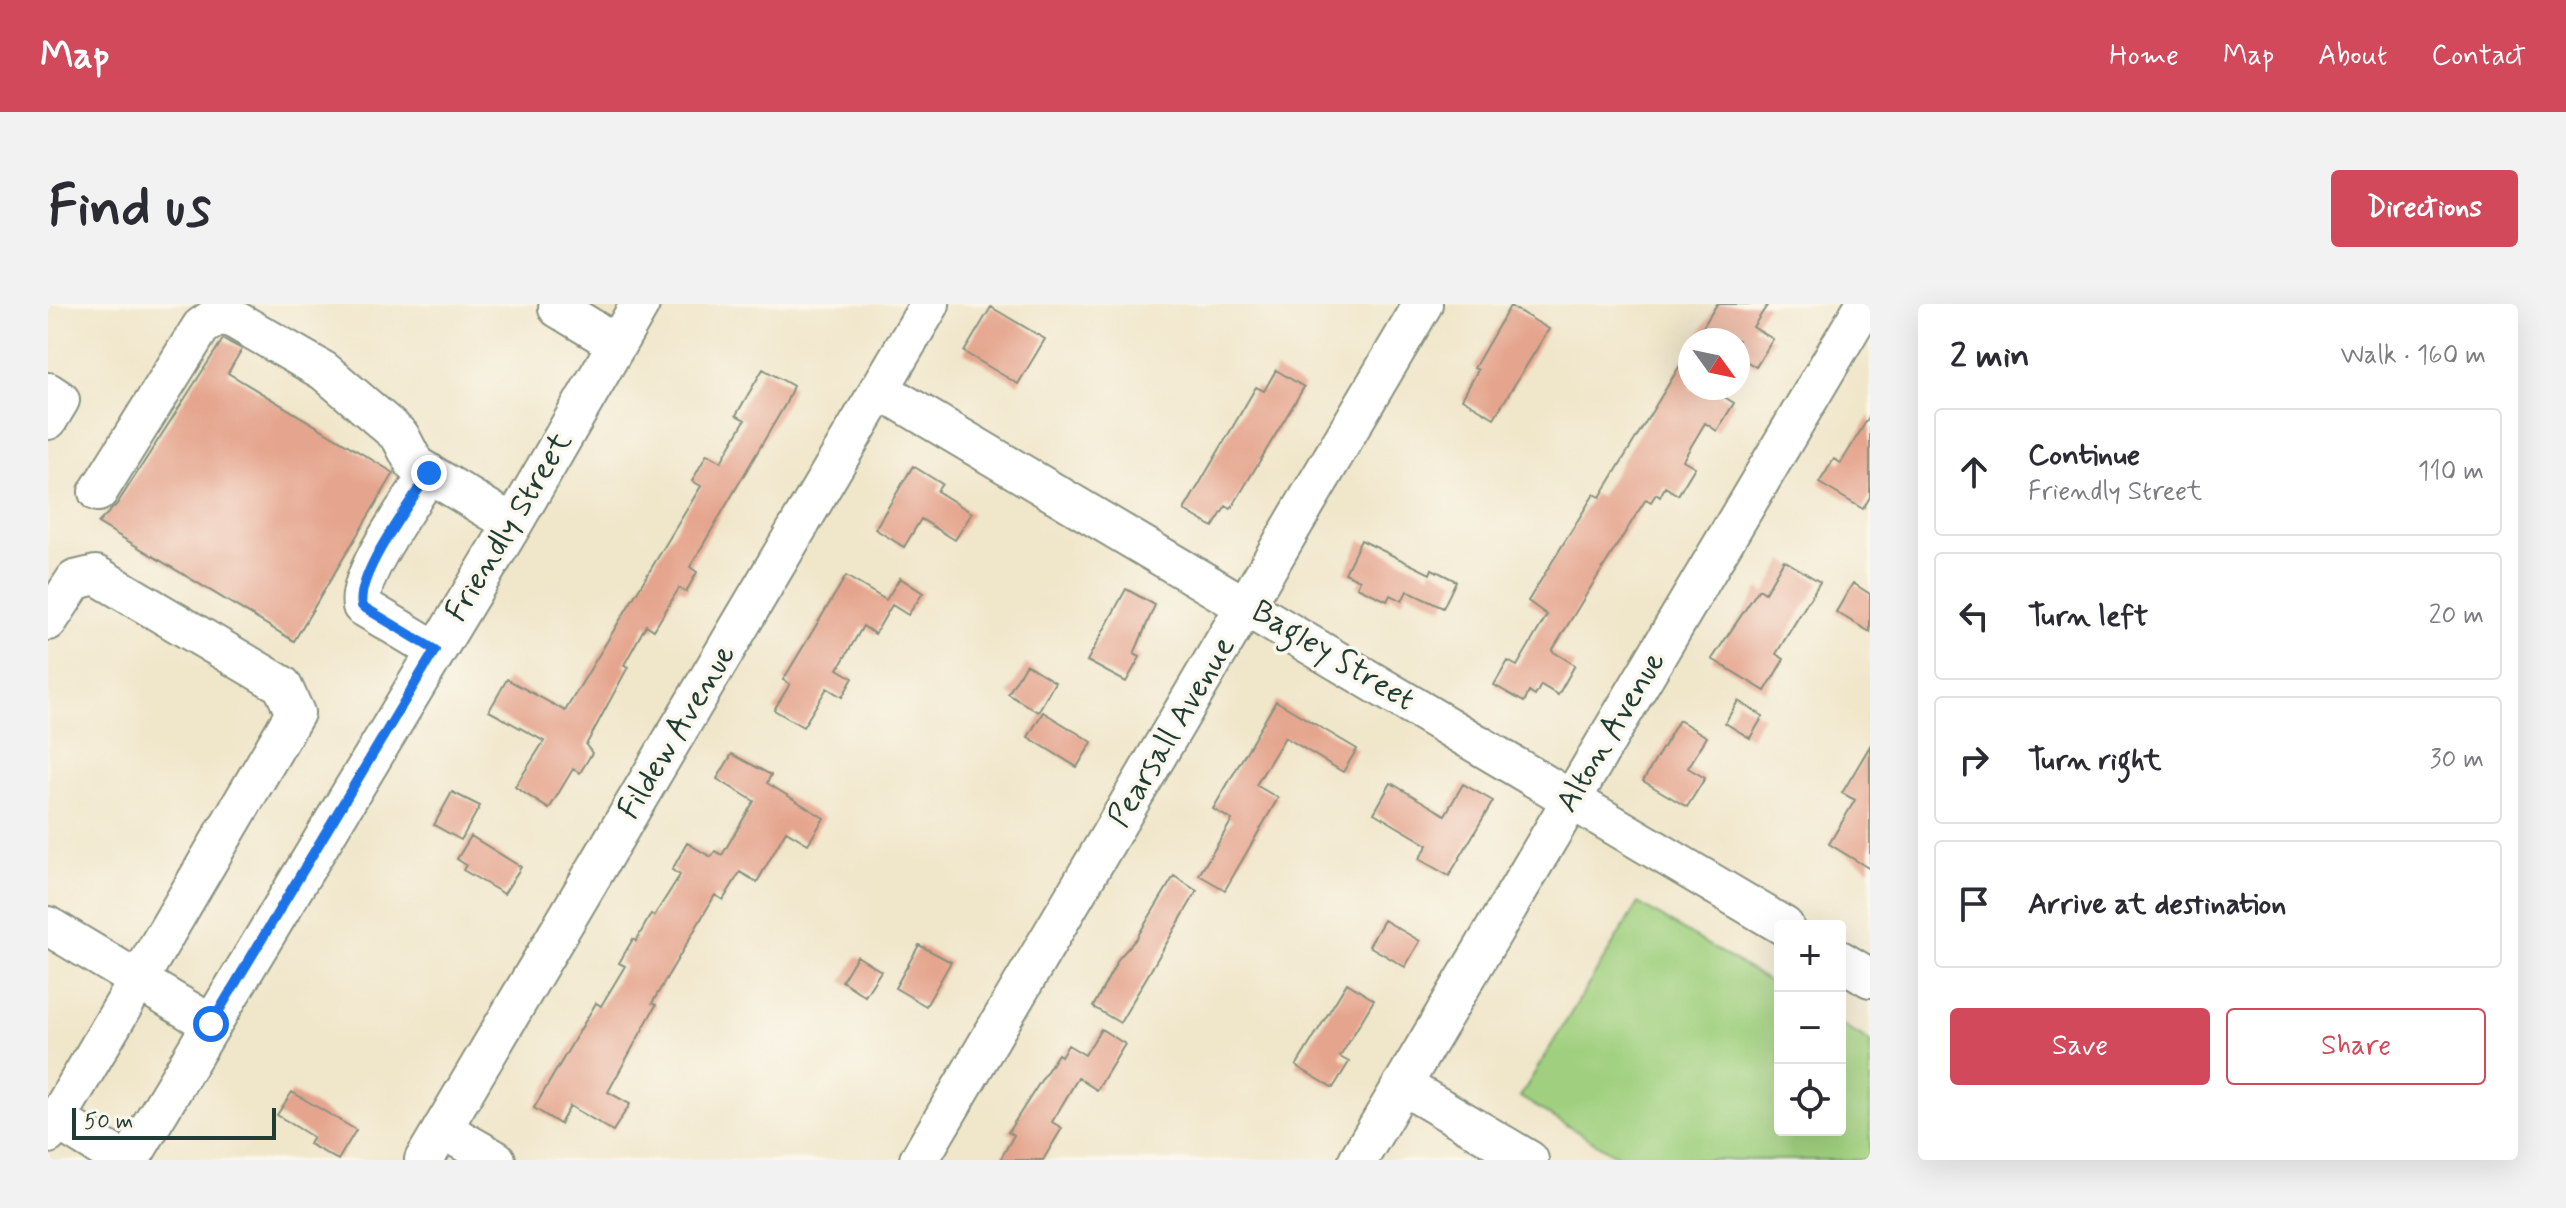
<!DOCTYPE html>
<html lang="en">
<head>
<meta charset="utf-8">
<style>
	:root { --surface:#fff; --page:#f2f2f3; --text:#2b2b33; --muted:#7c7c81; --line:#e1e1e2; --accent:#d1495b }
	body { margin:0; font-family:Mynerve,sans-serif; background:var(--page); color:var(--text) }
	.controls { position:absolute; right:24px; bottom:24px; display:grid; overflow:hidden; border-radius:8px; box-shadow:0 8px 32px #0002 }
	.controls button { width:72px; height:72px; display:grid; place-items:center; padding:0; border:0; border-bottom:2px solid var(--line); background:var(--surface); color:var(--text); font:40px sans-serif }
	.compass { position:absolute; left:1630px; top:24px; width:72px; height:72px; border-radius:50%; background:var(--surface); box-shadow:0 8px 32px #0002; rotate:123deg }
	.scale { position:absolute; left:24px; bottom:20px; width:204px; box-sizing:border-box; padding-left:8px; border:4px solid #1f3d34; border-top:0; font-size:22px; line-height:28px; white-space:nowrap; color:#1f3d34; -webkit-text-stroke:6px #fbf7ec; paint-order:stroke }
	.stop { position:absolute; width:24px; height:24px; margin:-18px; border:6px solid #1a73e8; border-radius:50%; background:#fff }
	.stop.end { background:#1a73e8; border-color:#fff; box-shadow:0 2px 8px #0008 }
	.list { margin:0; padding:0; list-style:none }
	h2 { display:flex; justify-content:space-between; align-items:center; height:104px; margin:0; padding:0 32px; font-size:34px }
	h2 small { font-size:26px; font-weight:400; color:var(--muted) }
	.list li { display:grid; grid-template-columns:52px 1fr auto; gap:24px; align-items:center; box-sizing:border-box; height:128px; margin:0 16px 16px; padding:0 16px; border:2px solid var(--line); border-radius:8px }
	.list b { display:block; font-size:30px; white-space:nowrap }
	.list p { margin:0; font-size:26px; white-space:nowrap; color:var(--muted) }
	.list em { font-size:26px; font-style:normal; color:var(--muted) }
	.actions { display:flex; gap:16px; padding:24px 32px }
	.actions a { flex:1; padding:18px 0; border:2px solid var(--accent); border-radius:8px; text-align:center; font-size:28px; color:var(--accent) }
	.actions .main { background:var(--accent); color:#fff }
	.icon { flex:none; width:44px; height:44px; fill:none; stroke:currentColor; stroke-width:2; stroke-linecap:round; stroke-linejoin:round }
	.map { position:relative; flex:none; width:1822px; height:856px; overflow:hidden; border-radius:8px }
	header { display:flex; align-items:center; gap:48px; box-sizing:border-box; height:112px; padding:0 40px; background:var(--accent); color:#fff }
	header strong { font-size:38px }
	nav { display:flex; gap:44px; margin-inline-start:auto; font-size:28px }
	.intro { display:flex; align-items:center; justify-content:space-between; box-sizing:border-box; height:192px; padding:0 48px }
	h1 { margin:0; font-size:56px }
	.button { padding:20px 36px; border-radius:8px; background:var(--accent); color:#fff; font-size:28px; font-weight:700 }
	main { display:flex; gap:48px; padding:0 48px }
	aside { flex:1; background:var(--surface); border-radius:8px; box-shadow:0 8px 32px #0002 }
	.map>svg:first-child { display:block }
</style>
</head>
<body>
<header>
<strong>Map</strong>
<nav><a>Home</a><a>Map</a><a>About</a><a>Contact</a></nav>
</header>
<div class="intro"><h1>Find us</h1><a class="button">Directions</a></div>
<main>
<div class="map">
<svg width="1822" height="856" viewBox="0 0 1822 856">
	<rect width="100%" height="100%" fill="#fbf7ec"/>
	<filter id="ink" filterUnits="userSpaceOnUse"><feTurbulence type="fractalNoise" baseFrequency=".0125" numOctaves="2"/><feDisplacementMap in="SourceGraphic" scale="16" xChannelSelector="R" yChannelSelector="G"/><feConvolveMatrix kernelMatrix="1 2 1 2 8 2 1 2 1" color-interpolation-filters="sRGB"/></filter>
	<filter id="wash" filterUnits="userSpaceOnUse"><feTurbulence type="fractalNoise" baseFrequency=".006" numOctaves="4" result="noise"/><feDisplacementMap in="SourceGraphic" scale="32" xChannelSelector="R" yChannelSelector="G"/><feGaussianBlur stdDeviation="1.8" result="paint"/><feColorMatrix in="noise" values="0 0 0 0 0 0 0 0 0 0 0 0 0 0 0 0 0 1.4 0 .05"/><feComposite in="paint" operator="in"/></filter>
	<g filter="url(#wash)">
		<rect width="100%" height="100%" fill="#f0e6ca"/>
		<path fill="#a0d07f" stroke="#60865a" stroke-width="2" d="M1590,599l142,85v142h60v-106l30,18v118h-246l-104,-63z"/>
		<g id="blocks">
			<path fill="#e5a48d" d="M1669,0h51l-15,23 20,12 -17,28 -18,-11v-16h-43z
				M1462,2l39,23 -55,89 -32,-19 16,-29 -4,-2z
				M943,3l54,32 -27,45 -54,-32z
				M175,35l19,10 -14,24 166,100 -100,168 -196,-118 19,-19z
				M1642,45v39h20l24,15 -17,28 -12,-8 -22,37 12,7 -17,28 -13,-8 -5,10 -4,-3 -5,8 -5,-3 -60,96 -34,56 23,14 -17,30 -17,-10 -6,11 -6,-4 -5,10 -30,-17 14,-24 9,5 30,-51 -19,-14 66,-107 6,3z
				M715,65l30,17 -7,17 -96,164 7,5 -11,20 -7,-4 -25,42 -8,-5 -22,40 4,2 -42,78 6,8 -12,20 -7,-4 -24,40 -34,-22 29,-46 -55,-30 18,-32 58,32 136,-225 -9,-5 15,-27 14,8 24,-42 -9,-5z
				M1228,66l28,17 -73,122 -5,-3 -13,21 -29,-17 72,-123 8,4z
				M1822,111v82l-7,12 -44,-26 15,-24 7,4z
				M865,162l29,18 -5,7 35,22 -17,27 -34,-21 -17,28 -29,-18z
				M1313,236l69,34 2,-5 24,12 -13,27 -36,-17 -5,10 -12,-6 -3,6 -30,-14 3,-7 -15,-7z
				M1736,256l36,22 -44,72 8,5 -19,32 -53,-32 47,-70 6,4z
				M798,272l40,24 14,-22 23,15 -15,22 -16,-10 -17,29 -12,-8 -25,43 15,9 -11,19 -15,-9 -24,39 -29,-17 16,-26 -7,-4z
				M1805,279l17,11v38l-34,-20z
				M1078,285l29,16 -21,49 6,3 -14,25 -39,-21z
				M978,360l29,18 -17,30 -30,-18z
				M1228,397l81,48 -14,23 -58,-35 -29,48 22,13 -53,92 -26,-15 33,-55 -19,-11z
				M1690,397l25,15 -13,22 -25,-15z
				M995,408l49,30 -15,25 -49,-30z
				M1631,416l28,17 -19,31 17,10 -18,29 -44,-26z
				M1822,442v123l-41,-25 26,-44 -13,-7z
				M684,450l39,21 -4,8 57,35 -16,26 -22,-13 -29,51 -17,-10 -17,28 -8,-5 -63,108 4,2 -48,87 22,12 -17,27 -43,-25 -10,18 -26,-16 62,-105 5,3 24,-40 -6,-3 14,-24 3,2 15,-27 3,2 26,-41 -8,-5 15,-27 24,14 4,-6 7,4 32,-54 -37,-22z
				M1343,479l54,32 18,-31 30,17 -44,75 -30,-17 9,-14 -54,-32z
				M404,488l28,14 -19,34 -27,-15z
				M423,532l50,31 -17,27 -41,-24 3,-5 -9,-6z
				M1126,572l23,15 -77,132 -27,-16 26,-49 17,-19z
				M1336,616l36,21 -15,26 -36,-21z
				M871,641l32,17 -25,44 -31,-18z
				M809,652l24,15 -16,25 -23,-15z
				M1299,679l27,17 -34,57 9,5 -16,26 -37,-22z
				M1053,725l24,15 -28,46 -19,-12 -26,44 10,6 -19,32h-43l14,-25 -6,-3 50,-78 3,2 7,-11 17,10z
				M244,788l64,38 -18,30 -29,-16 4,-7 -36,-22z"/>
		</g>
	</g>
	<g filter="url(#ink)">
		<use href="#blocks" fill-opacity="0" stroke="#88927f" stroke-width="2"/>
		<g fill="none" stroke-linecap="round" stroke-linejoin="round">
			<g stroke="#88927f" stroke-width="42">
				<path id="minor" d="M510,4l59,36
					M831,85l905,537
					M0,88l12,8 -12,20
					M381,169c-17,28 -74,103 -67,133l73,44
					M50,188l103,-165 16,-11 13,1 94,54 76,65 15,29 98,59
					M0,317l27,-41 21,-5 186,110 13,28 -247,421
					M0,622l163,98
					M1792,656l30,18
					M1354,781l127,75
					M9,816l65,40
					M394,825l54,31
					M82,856l383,-636 127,-220
					M376,856l506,-856
					M871,856l504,-856
					M1310,856l507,-856"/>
			</g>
			<use href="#minor" stroke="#fff" stroke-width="38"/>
		</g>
	</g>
	<g fill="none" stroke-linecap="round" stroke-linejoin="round" filter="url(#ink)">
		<path stroke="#1a73e8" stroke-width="10" d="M163,720l224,-374 -73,-44c-7,-31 50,-105 67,-133"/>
	</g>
	<g text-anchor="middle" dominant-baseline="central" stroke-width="7" stroke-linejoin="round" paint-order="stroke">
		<g font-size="32" fill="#1f3d34" stroke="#fbf7ec">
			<text transform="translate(461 223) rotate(-59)">Friendly Street</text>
			<text transform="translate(1285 352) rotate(31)">Bagley Street</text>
			<text transform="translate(629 428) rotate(-59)">Fildew Avenue</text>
			<text transform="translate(1124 428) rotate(-59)">Pearsall Avenue</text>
			<text transform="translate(1563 428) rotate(-59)">Alton Avenue</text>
		</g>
	</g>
</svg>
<div class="controls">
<button>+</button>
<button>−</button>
<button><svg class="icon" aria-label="locate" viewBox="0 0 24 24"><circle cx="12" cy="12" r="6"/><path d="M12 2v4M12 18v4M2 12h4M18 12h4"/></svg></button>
</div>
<svg class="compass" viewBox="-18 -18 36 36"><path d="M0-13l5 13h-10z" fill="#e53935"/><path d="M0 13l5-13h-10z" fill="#7c7c81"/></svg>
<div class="scale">50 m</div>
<div class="stop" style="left:163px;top:720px"></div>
<div class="stop end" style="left:381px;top:169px"></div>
</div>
<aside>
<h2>2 min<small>Walk · 160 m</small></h2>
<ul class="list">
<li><svg class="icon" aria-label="ahead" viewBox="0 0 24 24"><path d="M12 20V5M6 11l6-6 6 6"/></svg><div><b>Continue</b><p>Friendly Street</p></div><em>110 m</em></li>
<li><svg class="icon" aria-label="left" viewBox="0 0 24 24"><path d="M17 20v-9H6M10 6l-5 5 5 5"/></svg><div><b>Turn left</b></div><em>20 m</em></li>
<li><svg class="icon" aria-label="right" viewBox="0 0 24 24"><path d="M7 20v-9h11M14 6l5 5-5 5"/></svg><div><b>Turn right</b></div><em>30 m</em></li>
<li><svg class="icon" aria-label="arrive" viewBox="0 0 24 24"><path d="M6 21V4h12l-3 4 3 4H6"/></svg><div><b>Arrive at destination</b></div></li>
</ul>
<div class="actions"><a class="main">Save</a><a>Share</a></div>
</aside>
</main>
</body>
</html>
